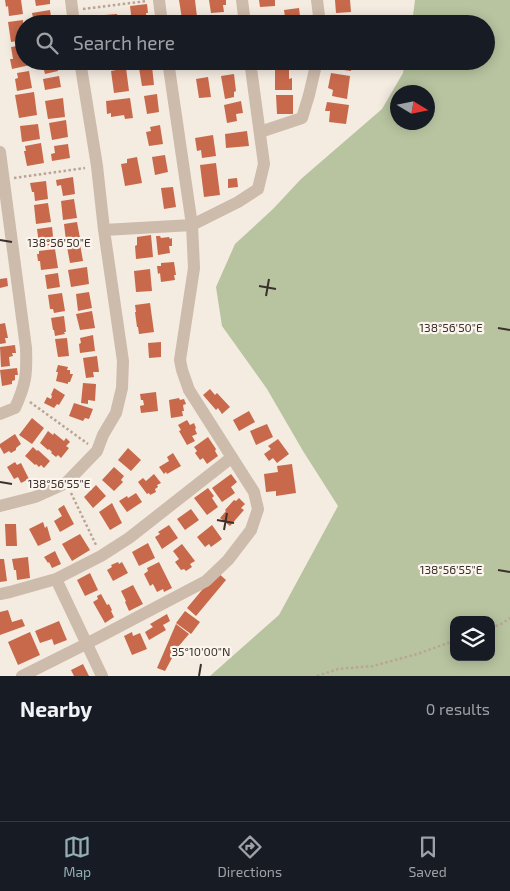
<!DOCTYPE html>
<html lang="en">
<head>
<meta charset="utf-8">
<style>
	:root { --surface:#171b24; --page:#20242c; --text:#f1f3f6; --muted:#9ea1a6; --line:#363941; --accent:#92aeb2 }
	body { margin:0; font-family:"Exo 2",sans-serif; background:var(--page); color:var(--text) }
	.controls { position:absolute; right:15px; bottom:15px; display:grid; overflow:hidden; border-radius:10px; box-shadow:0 2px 12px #0003 }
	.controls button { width:45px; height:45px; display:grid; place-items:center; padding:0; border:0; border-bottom:1px solid var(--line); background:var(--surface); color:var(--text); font:25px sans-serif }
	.compass { position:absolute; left:390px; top:85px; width:45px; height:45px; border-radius:50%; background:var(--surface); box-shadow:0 2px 12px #0003; rotate:100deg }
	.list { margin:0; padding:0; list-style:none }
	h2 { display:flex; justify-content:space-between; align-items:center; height:65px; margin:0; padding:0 20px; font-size:21px }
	h2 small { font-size:16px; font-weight:400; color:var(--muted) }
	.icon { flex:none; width:28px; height:28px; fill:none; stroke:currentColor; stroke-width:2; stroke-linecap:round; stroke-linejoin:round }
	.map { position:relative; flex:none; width:510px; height:676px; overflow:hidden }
	.search { position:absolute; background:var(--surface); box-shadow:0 2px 12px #0003; left:15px; right:15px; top:15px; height:55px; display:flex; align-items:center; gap:12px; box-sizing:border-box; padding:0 18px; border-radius:28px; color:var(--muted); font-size:19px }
	.sheet { height:145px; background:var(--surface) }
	nav { display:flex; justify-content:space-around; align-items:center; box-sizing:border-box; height:70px; border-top:1px solid var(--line); background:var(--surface); font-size:14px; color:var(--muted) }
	nav a { display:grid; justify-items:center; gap:2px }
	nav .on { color:var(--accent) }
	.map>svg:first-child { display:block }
</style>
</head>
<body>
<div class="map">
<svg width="510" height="676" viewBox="0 0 510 676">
	<rect width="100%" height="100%" fill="#f4ebe1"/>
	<path fill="#b8c4a0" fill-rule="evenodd" d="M415,0h95v676h-300l69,-61 59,-109 -35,-55 -36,-62 -45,-63 -6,-39 19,-43 38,-35 28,-30 81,-70 21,-36 2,-12h81v-37h-74zM398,92h30v30h-30zM454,620h37v37h-37z"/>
	<path fill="#c8694b" d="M5,0h16l2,14 -14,2 -1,-10 -2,1z
		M35,0h15v4l-14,2z
		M179,0h16l2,17 -15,2z
		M209,0h17v5h-3l1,7 -13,1z
		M259,0h16v6l-15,1z
		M335,0h15l1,12 -15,1z
		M147,4l1,9h-2l1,8 -15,2 -2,-17z
		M299,8l2,16h-15l-2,-14z
		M50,10l2,14h-15l-1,-3 -2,1 -2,-9z
		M117,14l2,10h-13l-1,-9z
		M274,15l2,9h-13l-1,-7z
		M227,19l1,5h-16v-3z
		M23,20l1,20 -13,2 -3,-20z
		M24,45v16h5l1,4 -18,4 -2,-10h3l-2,-12z
		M45,61h12l1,10 -13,3 -2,-8 3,-1z
		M190,61h14l1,6 -14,3z
		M337,61h15l-1,10 -15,-2z
		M152,66l2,19 -12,1 -3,-18z
		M126,68l3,23 -15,2 -3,-22z
		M275,70h14v9l3,-1v12h-17z
		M29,71l3,17 -15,3 -2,-12 3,-1 -1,-5z
		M331,73l19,3 -3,23 -15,-3 1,-6 -5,-2z
		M234,74l2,17 -2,1v5l-9,2 -4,-23z
		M59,76l2,11 -16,3 -2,-11z
		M208,77l3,20 -12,1 -3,-19z
		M34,92l3,23 -18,3 -4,-23z
		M157,94l2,18 -12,2 -3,-18z
		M276,95h17v19h-16z
		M63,98l2,19 -17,2 -3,-18z
		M130,98l3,20 -8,1 -1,-4 -13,2v-4l-4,1 -1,-13z
		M241,101l2,12 -7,1 1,7 -10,2 -3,-18z
		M327,102l22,3 -3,19 -17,-2 1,-11h-5z
		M66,120l2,17 -16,3 -3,-17z
		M38,124l2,15 -18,3 -2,-16z
		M160,125l3,19 -14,2 -3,-14 5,-1 -1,-4z
		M247,131l2,15 -23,2 -1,-14z
		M213,135l3,21 -14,2 -1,-8 -4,1 -2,-13z
		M41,143l3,20 -17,3 -3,-15h2l-1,-5z
		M68,144l2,14 -18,3 -1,-7 4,-1 -1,-7z
		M165,155l3,17 -13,3 -3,-18z
		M137,157l5,26 -17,3 -4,-22 6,-1v-4z
		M216,163l4,32 -16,2 -4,-32z
		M73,177l2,17 -12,2 -2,-11 -4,1 -1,-6z
		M237,178l1,9 -10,1v-9z
		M46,181l2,18 -13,2 -1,-9h-2l-2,-9z
		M173,187l3,20 -12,2 -3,-21z
		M74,199l3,19 -14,2 -2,-19z
		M48,203l3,19 -15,2 -2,-19z
		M77,222l3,16 -14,3 -2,-17z
		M52,227l2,18 -13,1v-2h-2l-2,-15z
		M151,235l2,22 -17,2 -1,-13 2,-1v-8z
		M156,236h4l1,2 8,-1 1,2 2,-1v8h-3l1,7 -12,2z
		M80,244l3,17 -13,2 -3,-16z
		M55,249l3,19 -17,2 -1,-9h-2l-1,-7h2v-3z
		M174,262l2,13h-2l1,5 -14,2 -1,-9 -2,1 -1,-8h4v-3z
		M87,267l2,17 -18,3 -3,-17z
		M150,269l2,22 -16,1 -2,-21z
		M58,273l2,14 -13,2 -2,-14z
		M7,278l1,8 -8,2v-9z
		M89,292l3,16 -14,3 -2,-17z
		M62,293l3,18 -11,2 -1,-4h-3l-2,-14z
		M150,303l4,29 -15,2 -1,-7h-1l-2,-15h1l-1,-7z
		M92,311l3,17 -15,2 -4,-16z
		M64,316l2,16h-2l1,2 -10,2 -1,-6h-1l-2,-12z
		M5,323l3,15h-3l1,5 -6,1v-20z
		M93,335l2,16 -15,2 -1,-9 2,-1 -1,-5z
		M67,338l2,18 -11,1 -3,-18z
		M161,342v15l-12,1 -1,-15z
		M15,345l1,8h-4l1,3 -4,1 1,9 -9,1 -1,-20z
		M97,356l2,16h-6l1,5 -8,1 -3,-20z
		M58,365l10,2 -1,3h3v4h3l-3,8h-2v2l-12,-3 2,-9h-2z
		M17,368l1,7h-3v5l-3,1v3l-10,2 -2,-16z
		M83,383l13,1 -1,17 -7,-1v4l-7,-1z
		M54,388l11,7 -6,10 -2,-1 -3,4 -10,-5 3,-6 4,2 1,-3 -1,-1z
		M210,389l5,6 2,-2 13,14 -8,7 -4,-6 -2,2 -13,-15z
		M156,392l2,19 -17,2 -1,-7 4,-1 -1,-5h-2l-1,-6z
		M179,398l1,2 4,-1 2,5 -3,1 1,6h-2l1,5 -12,2 -2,-18z
		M74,403l19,6 -4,10 -4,-1 -2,3 -14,-5z
		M249,411l6,11 -16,9 -6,-11z
		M32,418l12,10 -12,16 -13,-9z
		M187,420l3,5 4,-2 2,5 -1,1 2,5 -5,2 3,5 -8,4 -8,-14 2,-1 -3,-5z
		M267,424l6,13 -17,8 -6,-14z
		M48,431l5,4 1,-2 10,8 2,-3 4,4 -4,4 3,2 -8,10 -3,-3 -2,2 -5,-4 1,-1 -3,-3 -1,1 -8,-7z
		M15,434l6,10 -5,4v2l-5,3 -2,-2 -5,3 -4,-7v-3z
		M208,437l8,12 -1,2 3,5 -11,8 -4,-6 -3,2 -5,-7 2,-2 -3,-4z
		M278,439l11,15 -12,9 -4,-5 -4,3 -5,-7 7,-5 -3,-3z
		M33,447l4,4 1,-1 12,11 -6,7 -3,-3 -2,2 -3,-3 -1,1 -10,-9z
		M128,448l13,12 -10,11 -13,-11z
		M173,453l8,13 -14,8 -1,-2 -2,2 -5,-7 10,-6 -2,-4z
		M15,462l2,3 4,-2 8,16 -8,4 -3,-6 -4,2 -7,-12z
		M292,464l4,29 -20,3v-5l-10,1 -2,-18 14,-2 -1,-6z
		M114,467l10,9 -3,4 2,2 -9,9 -12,-11z
		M154,474l7,9 -4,2 1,2 -3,2 1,3 -6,3 -1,-2 -2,1 -9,-12 5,-4 3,3z
		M231,474l6,8 -6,5 4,6 -13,9 -10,-14z
		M96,485l10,11 -13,12 -9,-11z
		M208,488l6,8 -2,2 6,9 -11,8 -13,-17z
		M136,493l6,9 -15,10 -8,-11 8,-5 1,2z
		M239,498l6,6 -4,4 3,2 -14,16 -10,-8 6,-7 -1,-1 9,-10 2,1z
		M112,503l10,20 -12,7 -11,-18z
		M64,505l10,19 -14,8 -6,-11 8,-5 -4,-7z
		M191,509l8,11 -14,10 -8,-11z
		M43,522l2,6 2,-2 4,14 -13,6 -9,-17z
		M5,524h11l1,22h-11z
		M169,525l9,13 -16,11 -7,-12 5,-3 -2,-2z
		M212,525l10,14 -11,8 -2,-3 -4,3 -8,-10z
		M80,534l10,16 -18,11 -10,-17z
		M148,543l7,15 -16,8 -7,-14z
		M182,544l13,17 -5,3 2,3 -6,4 -2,-2 -3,1 -6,-8 4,-3 -6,-8z
		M55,551l6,13 -9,4 -3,-6 -1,1 -4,-6z
		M28,557l2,21 -13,2 -1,-10h-2l-2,-11z
		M0,559h4l3,22 -7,1z
		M118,562l1,2 3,-2 6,11 -15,8 -6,-11 5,-3 -1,-2z
		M159,562l13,26 -8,4 -1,-3 -6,3 -4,-8 -3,2 -6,-12 4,-3 -1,-3z
		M217,572l9,8 -30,36 -9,-8z
		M90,573l8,17 -13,6 -8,-16z
		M133,585l10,19 -14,7 -4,-9 1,-1 -5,-10z
		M101,594l6,11 2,-1 3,6 -1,1 3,6 -9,6 -12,-21 5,-3 -1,-3z
		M8,610l4,12 10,-3 3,7 -25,9v-23z
		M185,611l15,11 -9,12 -15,-11z
		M167,614l3,7 -7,4 3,5 -17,10 -4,-8 8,-5 -3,-3z
		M59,621l8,19 -13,5 -2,-6 -12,4 -5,-12z
		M176,624l13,10 -11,13 -13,24 -8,-3z
		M30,632l10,23 -22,10 -10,-23z
		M132,632l1,4 7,-3 7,16 -15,6 -8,-19z
		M83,664l6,12h-15l-3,-6z"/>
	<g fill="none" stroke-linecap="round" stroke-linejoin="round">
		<path stroke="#b9a596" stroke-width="2.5" stroke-dasharray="2.5 2.5" stroke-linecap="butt" d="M83,9l64,-8
			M14,178l71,-10
			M30,402l58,42
			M71,493l25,52
			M491,628l10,-4 9,-6
			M317,676l21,-7 35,-3 44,-12 37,-13"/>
		<path stroke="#cdbbac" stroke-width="12" d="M71,0l3,24
			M159,0l3,24
			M242,0l3,24
			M317,0l3,24
			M260,132l42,-14 7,-23 8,-34
			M0,152l26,196c1,26 0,36 -11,60l-15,6
			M104,230l88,-5 46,-23 20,-13 6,-25 -14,-103
			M0,506l35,-9 31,-14 31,-32 6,-16 13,-22 6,-25 1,-27 -19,-131 -7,-64 -17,-105
			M56,579l46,97
			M0,594l10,-2 46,-13 45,-23 28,-18 102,-80
			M22,676l64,-32 120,-63 22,-21 23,-30 7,-21 -4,-17 -65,-102 -7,-20 -2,-10 14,-92 -2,-43 -24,-164"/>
	</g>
	<path fill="none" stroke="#3b302b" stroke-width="2" d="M0,240l12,2M259,286l17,3M266,296l3,-17M498,328l12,2M0,482l12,2M217,520l17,3M224,530l3,-17M498,570l12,2M199,676l2,-12"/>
	<g font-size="12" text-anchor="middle" fill="#3b302b" stroke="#fbf5ee" stroke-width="4.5" stroke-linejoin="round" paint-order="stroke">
		<text x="59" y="247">138°56'50"E</text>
		<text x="451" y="332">138°56'50"E</text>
		<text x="59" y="488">138°56'55"E</text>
		<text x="451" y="574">138°56'55"E</text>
		<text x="201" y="656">35°10'00"N</text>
	</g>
</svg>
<div class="controls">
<button><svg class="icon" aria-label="layers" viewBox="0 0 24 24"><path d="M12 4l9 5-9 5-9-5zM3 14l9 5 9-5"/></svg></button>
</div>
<svg class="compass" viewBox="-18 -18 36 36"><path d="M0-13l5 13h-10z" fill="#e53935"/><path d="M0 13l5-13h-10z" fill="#9ea1a6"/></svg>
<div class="search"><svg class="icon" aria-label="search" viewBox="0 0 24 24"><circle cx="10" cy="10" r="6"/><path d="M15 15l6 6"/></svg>Search here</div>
</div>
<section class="sheet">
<h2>Nearby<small>0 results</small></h2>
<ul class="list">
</ul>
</section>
<nav>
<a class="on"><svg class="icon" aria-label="map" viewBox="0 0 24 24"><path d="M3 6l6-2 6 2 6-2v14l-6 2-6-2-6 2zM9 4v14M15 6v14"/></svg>Map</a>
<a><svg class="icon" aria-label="directions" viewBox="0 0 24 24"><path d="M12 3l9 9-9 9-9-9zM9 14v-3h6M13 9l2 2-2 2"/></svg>Directions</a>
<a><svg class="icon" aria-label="saved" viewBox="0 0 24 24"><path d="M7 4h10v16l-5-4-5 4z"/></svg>Saved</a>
</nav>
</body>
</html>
